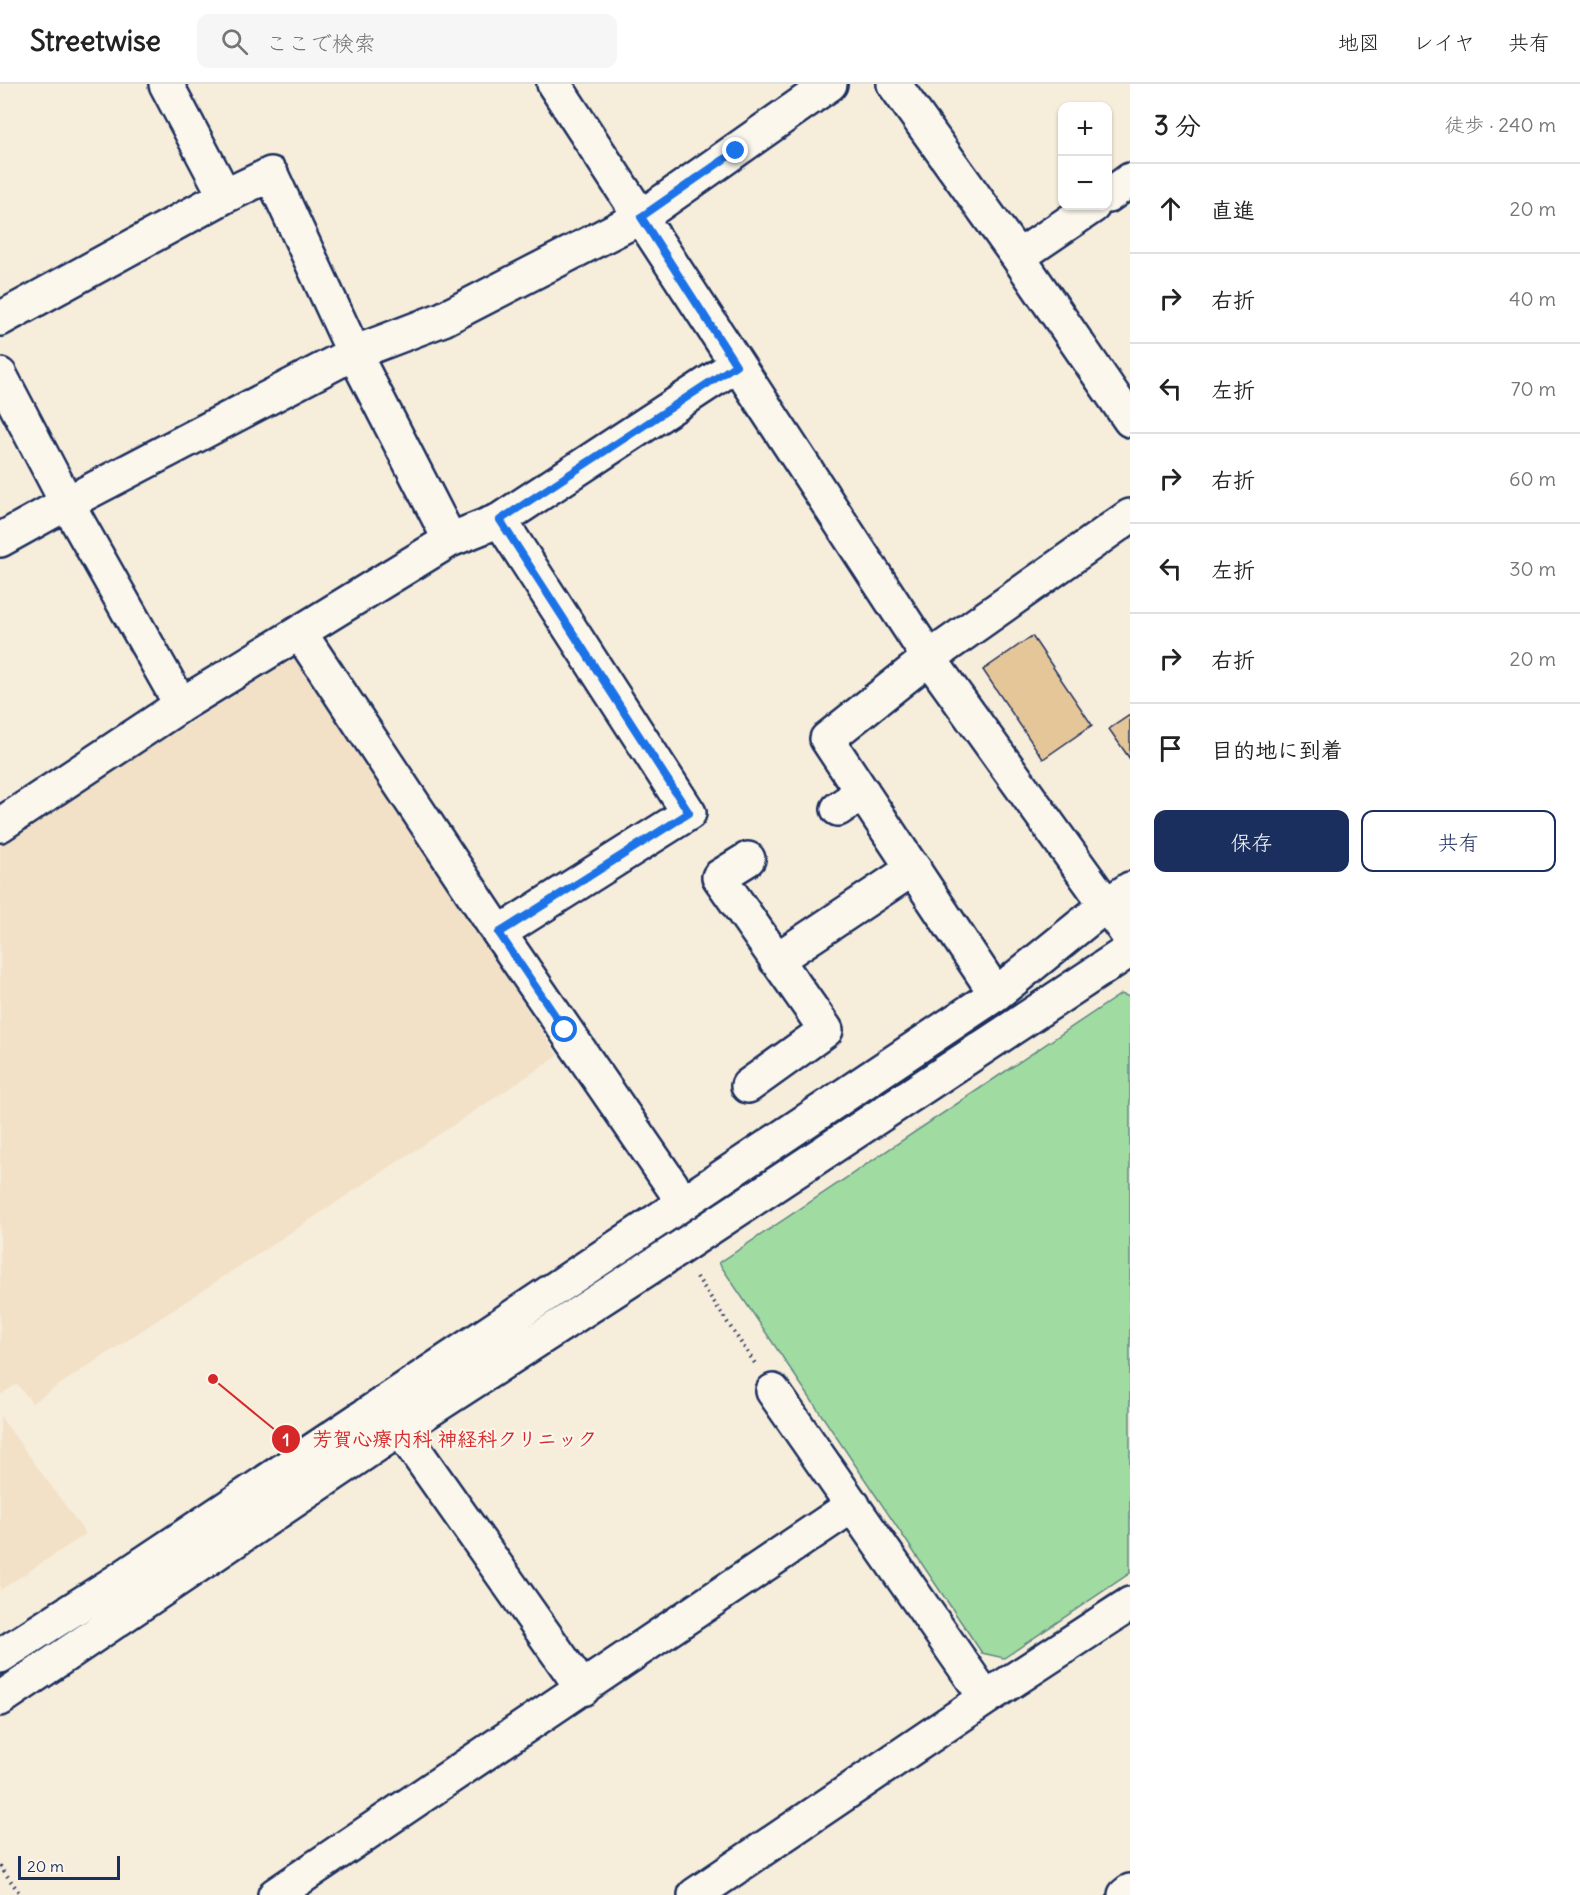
<!DOCTYPE html>
<html lang="ja">
<head>
<meta charset="utf-8">
<style>
	:root { --surface:#fff; --page:#f6f6f6; --text:#222; --muted:#767676; --line:#e0e0e0; --accent:#1b2f5e }
	body { margin:0; font-family:Delius,"Klee One",sans-serif; background:var(--page); color:var(--text) }
	.controls { position:absolute; right:18px; top:18px; display:grid; overflow:hidden; border-radius:12px; box-shadow:0 2px 4px #0004 }
	.controls button { width:54px; height:54px; display:grid; place-items:center; padding:0; border:0; border-bottom:2px solid var(--line); background:var(--surface); color:var(--text); font:30px sans-serif }
	.scale { position:absolute; left:18px; bottom:15px; width:102px; box-sizing:border-box; padding-left:6px; border:3px solid #1b2f5e; border-top:0; font-size:16px; line-height:21px; white-space:nowrap; color:#1b2f5e; -webkit-text-stroke:4px #fbf7ec; paint-order:stroke }
	.stop { position:absolute; width:18px; height:18px; margin:-14px; border:4px solid #1a73e8; border-radius:50%; background:#fff }
	.stop.end { background:#1a73e8; border-color:#fff; box-shadow:0 2px 6px #0008 }
	.list { margin:0; padding:0; list-style:none }
	h2 { display:flex; justify-content:space-between; align-items:center; height:78px; margin:0; padding:0 24px; font-size:26px }
	h2 small { font-size:20px; font-weight:400; color:var(--muted) }
	.list li { display:grid; grid-template-columns:39px 1fr auto; gap:18px; align-items:center; box-sizing:border-box; height:90px; padding:0 24px; border-top:2px solid var(--line) }
	.list b { display:block; font-size:22px; white-space:nowrap }
	.list em { font-size:20px; font-style:normal; color:var(--muted) }
	.actions { display:flex; gap:12px; padding:18px 24px }
	.actions a { flex:1; padding:14px 0; border:2px solid var(--accent); border-radius:12px; text-align:center; font-size:21px; color:var(--accent) }
	.actions .main { background:var(--accent); color:#fff }
	.icon { flex:none; width:33px; height:33px; fill:none; stroke:currentColor; stroke-width:2; stroke-linecap:round; stroke-linejoin:round }
	.map { position:relative; flex:none; width:1130px; height:1811px; overflow:hidden }
	header { display:flex; align-items:center; gap:36px; box-sizing:border-box; height:84px; padding:0 30px; background:var(--surface); border-bottom:2px solid var(--line) }
	header strong { font-size:28px }
	nav { display:flex; gap:33px; margin-inline-start:auto; font-size:21px }
	.search { width:420px; height:54px; background:var(--page); display:flex; align-items:center; gap:15px; box-sizing:border-box; padding:0 21px; border-radius:12px; color:var(--muted); font-size:22px }
	main { display:flex }
	aside { flex:1; background:var(--surface) }
	.map>svg:first-child { display:block }
</style>
</head>
<body>
<header>
<strong>Streetwise</strong>
<div class="search"><svg class="icon" aria-label="search" viewBox="0 0 24 24"><circle cx="10" cy="10" r="6"/><path d="M15 15l6 6"/></svg>ここで検索</div>
<nav><a>地図</a><a>レイヤ</a><a>共有</a></nav>
</header>
<main>
<div class="map">
<svg width="1130" height="1811" viewBox="0 0 1130 1811">
	<rect width="100%" height="100%" fill="#f7eddb"/>
	<filter id="ink" filterUnits="userSpaceOnUse"><feTurbulence type="fractalNoise" baseFrequency=".0167" numOctaves="2"/><feDisplacementMap in="SourceGraphic" scale="12" xChannelSelector="R" yChannelSelector="G"/><feConvolveMatrix kernelMatrix="1 2 1 2 8 2 1 2 1" color-interpolation-filters="sRGB"/></filter>
	<g filter="url(#ink)">
		<path fill="#f2e1c7" d="M295,573l263,399 -526,347 -15,-19 -17,11v-552z
			M0,1332l86,118 -86,56z"/>
		<path fill="#a0dca2" stroke="#5e8680" stroke-width="1.5" d="M1121,910l9,3v576l-126,85 -22,-5 -263,-390z"/>
		<path fill="#e5c698" stroke="#1b2f5e" stroke-width="1.5" d="M1032,552l60,89 -49,34 -60,-89z
			M1130,631v44l-21,-30z"/>
		<g fill="none" stroke-linecap="round" stroke-linejoin="round">
			<g stroke="#1b2f5e" stroke-width="38">
				<path id="minor" d="M166,0l59,112
					M554,0l375,574 201,280
					M894,0l124,173 112,163
					M1108,112l22,-16
					M1018,173l75,-51
					M0,235l225,-123 46,-22 83,179 96,187
					M0,291l67,128 114,202
					M0,456l67,-37 287,-150 89,-34 198,-102 189,-133
					M300,549l199,300 185,270
					M838,725l25,-17
					M0,741l181,-120 269,-165 50,-20 236,-155
					M748,775l-29,18 107,153 -78,56
					M499,849l190,-120 -189,-293
					M776,876l138,-92
					M996,910l-169,-255 102,-81 201,-142
					M773,1307l213,307
					M400,1345l183,260
					M0,1572l119,-76 877,-586 110,-89 24,-16
					M0,1615l400,-270 278,-180 452,-299
					M275,1811l578,-390
					M695,1811l291,-197 144,-94
					M1125,1811l5,-4"/>
			</g>
			<path stroke="#1b2f5e" stroke-width="4" stroke-dasharray="1.5 4.5" stroke-linecap="butt" d="M697,1193l59,88
				M0,1782l21,29"/>
			<use href="#minor" stroke="#fbf7ec" stroke-width="33"/>
		</g>
	</g>
	<g fill="none" stroke-linecap="round" stroke-linejoin="round" filter="url(#ink)">
		<path stroke="#1a73e8" stroke-width="8" d="M565,946l-66,-97 190,-120 -189,-293 236,-155 -95,-148 95,-66"/>
	</g>
	<path fill="none" stroke="#d62828" stroke-width="2" d="M213 1295L286 1355"/>
	<g fill="#d62828" stroke="#fbf7ec" stroke-width="2">
		<circle cx="213" cy="1295" r="6"/>
		<circle cx="286" cy="1355" r="15"/>
	</g>
	<g font-size="18" text-anchor="middle" font-weight="bold" fill="#fff">
		<text x="286" y="1362">1</text>
	</g>
	<g font-size="20" text-anchor="middle" font-weight="bold" fill="#d62828" stroke="#fbf7ec" stroke-width="4.5" stroke-linejoin="round" paint-order="stroke">
		<text x="455" y="1362">芳賀心療内科 神経科クリニック</text>
	</g>
</svg>
<div class="controls">
<button>+</button>
<button>−</button>
</div>
<div class="scale">20 m</div>
<div class="stop" style="left:565px;top:946px"></div>
<div class="stop end" style="left:736px;top:67px"></div>
</div>
<aside>
<h2>3 分<small>徒歩 · 240 m</small></h2>
<ul class="list">
<li><svg class="icon" aria-label="ahead" viewBox="0 0 24 24"><path d="M12 20V5M6 11l6-6 6 6"/></svg><div><b>直進</b></div><em>20 m</em></li>
<li><svg class="icon" aria-label="right" viewBox="0 0 24 24"><path d="M7 20v-9h11M14 6l5 5-5 5"/></svg><div><b>右折</b></div><em>40 m</em></li>
<li><svg class="icon" aria-label="left" viewBox="0 0 24 24"><path d="M17 20v-9H6M10 6l-5 5 5 5"/></svg><div><b>左折</b></div><em>70 m</em></li>
<li><svg class="icon" aria-label="right" viewBox="0 0 24 24"><path d="M7 20v-9h11M14 6l5 5-5 5"/></svg><div><b>右折</b></div><em>60 m</em></li>
<li><svg class="icon" aria-label="left" viewBox="0 0 24 24"><path d="M17 20v-9H6M10 6l-5 5 5 5"/></svg><div><b>左折</b></div><em>30 m</em></li>
<li><svg class="icon" aria-label="right" viewBox="0 0 24 24"><path d="M7 20v-9h11M14 6l5 5-5 5"/></svg><div><b>右折</b></div><em>20 m</em></li>
<li><svg class="icon" aria-label="arrive" viewBox="0 0 24 24"><path d="M6 21V4h12l-3 4 3 4H6"/></svg><div><b>目的地に到着</b></div></li>
</ul>
<div class="actions"><a class="main">保存</a><a>共有</a></div>
</aside>
</main>
</body>
</html>
